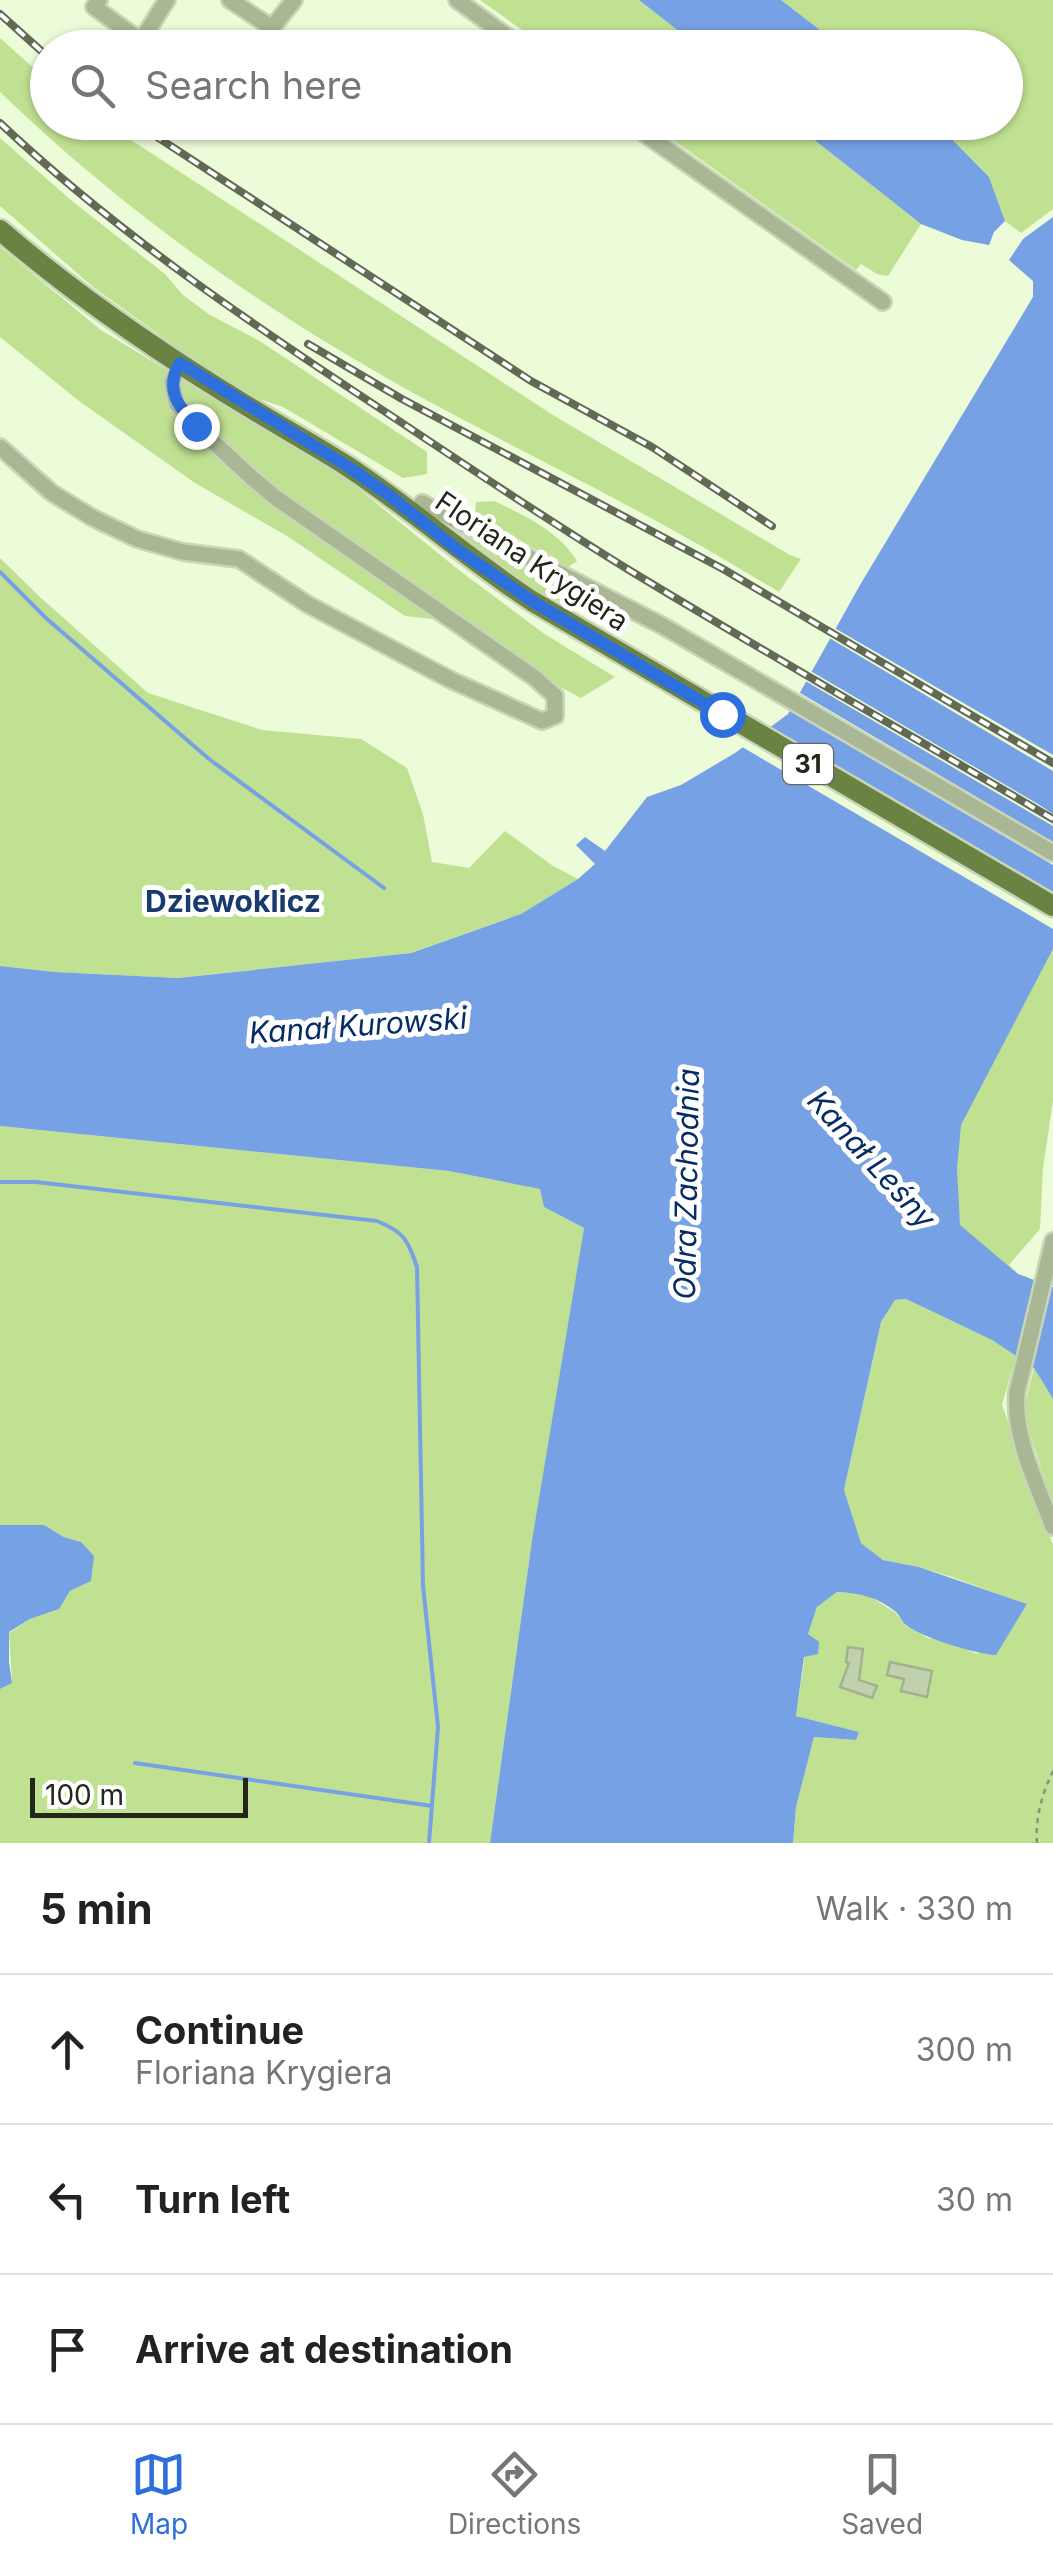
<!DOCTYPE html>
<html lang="en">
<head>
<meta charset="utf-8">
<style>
	:root { --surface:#fff; --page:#f2f2f2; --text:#222; --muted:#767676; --line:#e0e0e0; --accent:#2d70dd }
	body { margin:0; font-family:Inter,sans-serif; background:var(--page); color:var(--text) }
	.scale { position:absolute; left:30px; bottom:25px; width:218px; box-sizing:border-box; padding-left:10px; border:5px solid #22271a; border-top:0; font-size:28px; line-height:35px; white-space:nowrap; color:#22271a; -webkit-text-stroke:8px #fff; paint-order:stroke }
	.stop { position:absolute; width:30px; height:30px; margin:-22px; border:8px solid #2d70dd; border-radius:50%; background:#fff }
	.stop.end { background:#2d70dd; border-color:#fff; box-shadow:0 2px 10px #0008 }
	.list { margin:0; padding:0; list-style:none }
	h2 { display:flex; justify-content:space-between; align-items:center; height:130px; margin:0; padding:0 40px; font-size:42px }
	h2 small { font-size:32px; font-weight:400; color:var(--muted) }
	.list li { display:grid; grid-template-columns:65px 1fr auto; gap:30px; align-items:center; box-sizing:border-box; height:150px; padding:0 40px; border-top:2px solid var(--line) }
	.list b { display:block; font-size:38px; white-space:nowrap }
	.list p { margin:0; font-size:32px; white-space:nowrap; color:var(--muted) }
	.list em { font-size:32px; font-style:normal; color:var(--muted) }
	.icon { flex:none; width:55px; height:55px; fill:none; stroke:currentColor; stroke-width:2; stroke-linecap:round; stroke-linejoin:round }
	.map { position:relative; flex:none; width:1053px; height:1843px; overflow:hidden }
	.search { position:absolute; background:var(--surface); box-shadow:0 2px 8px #0004; left:30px; right:30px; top:30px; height:110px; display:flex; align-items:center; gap:25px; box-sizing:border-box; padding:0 35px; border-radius:55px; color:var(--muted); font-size:38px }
	.sheet { height:580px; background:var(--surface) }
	nav { display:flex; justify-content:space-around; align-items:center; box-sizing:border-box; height:140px; border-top:2px solid var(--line); background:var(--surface); font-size:28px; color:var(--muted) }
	nav a { display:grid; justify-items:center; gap:5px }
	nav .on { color:var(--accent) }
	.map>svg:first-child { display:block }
</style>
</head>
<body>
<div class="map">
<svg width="1053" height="1843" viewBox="0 0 1053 1843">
	<rect width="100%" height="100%" fill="#ecfbd8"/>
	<path fill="#c0e191" d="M480,0h159l60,47h-153z
		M781,0h272v209l-32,24 -16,-12 -16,-44 -53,-54 70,-1v-74l-164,-1z
		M0,38l47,42 1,42 57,1 448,292 237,140 11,4 -22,33c-48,-29 -96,-57 -145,-83 -85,-46 -173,-88 -256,-136 -136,-78 -265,-172 -378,-281z
		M649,123h144l128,101 -33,52 -11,-2 -16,-10 -5,6z
		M0,138l72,63 93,73 18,21 27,20 48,25 169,112v22l-24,4 -120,-71 -26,-9 -57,-34 -107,-77 -93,-81z
		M0,247l101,83 248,151 111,90 86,64 69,42 -34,21 -149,-79 -27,-3 -118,-80 -92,-53 -116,-82 -79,-64z
		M494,501c30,14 66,31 83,60l-10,7 -92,-54 1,-12z
		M463,535l91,43 45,26 -5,11c-41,-13 -104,-46 -131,-80z
		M0,558l40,39 108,96 114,37 99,9 46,29 16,46 9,48 37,6 36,-37 48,35 25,13 -57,35 -111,39 -232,25 -123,-6 -55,-6z
		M1053,949v152l-10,67 -3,61 -31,36 9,9 9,3 -5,12 -70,-70 8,-94z
		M0,1126l449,45 92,18 3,18 40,21 -52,312 -42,303h-490v-154l12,-7 -3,-49 21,-14 29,-10 11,-18 20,-10 -9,-39 -17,-5 -20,-12h-44z
		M906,1299l86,41 24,16 -14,49 51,140v298h-260l3,-36 18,-70 41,3 3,-8 -62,-16 12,-82 9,-27 20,-15 29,2 30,19 10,13 22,12 24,5 25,11 50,-49 -75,-28 -33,-10 -36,-7 -22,-17 -17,-52 37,-169 14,-22z
		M1034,1368l19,31v105l-30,-91z"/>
	<path fill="#77a1e5" d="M639,0h142l61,47h-143z
		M793,123h143l53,54 16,44 -11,11 -5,13 -27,-5 -41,-16z
		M1053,217v732l-92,176 -4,43 3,57 58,49 35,13v112l-19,-31 -42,-28 -86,-41 -11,1 -14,22 -37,168 17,53 22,17 36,7 108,37 -31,51c-20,-1 -74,-17 -90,-30 -4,-3 -6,-9 -10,-13 -18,-15 -37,-19 -59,-20l-20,15 -9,27 11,8 -1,12 -14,3 -8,59 63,16 -3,8 -42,-3 -18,70 -3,36h-303l42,-303 52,-312 -40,-21 -4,-18 -91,-18 -449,-45v-160l55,6 123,6 233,-25 110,-39 57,-35 17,-15 -19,-19 9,-8 20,14 42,-54 34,-12 54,-32 53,-39 72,-129 173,-288v-16l-24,-21 14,-21z
		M0,1525h44l20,12 17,5 13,14 -3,25 -21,10 -11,18 -29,10 -21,13v30l3,21 -12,6z"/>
	<path fill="#ecfbd8" d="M831,626l222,129v16l-227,-135z
		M807,669l231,135 15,10v12l-251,-147z
		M795,690l258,152v23l-268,-157z
		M764,725l289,169v35l-316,-185z"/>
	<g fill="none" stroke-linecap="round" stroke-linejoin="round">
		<path stroke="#77a1e5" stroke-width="4" d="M0,572l47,47 162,140 175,129
			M0,1182h36l341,39c27,11 31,19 40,46l6,319 15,141 -9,116
			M135,1763l297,43"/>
	</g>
	<path fill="#c1d0ad" stroke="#a3b190" stroke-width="2.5" d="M848,1647l15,2 -4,31 18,6 -5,12 -32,-11 9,-24 -3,-1z
		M890,1662l42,9 -5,26 -26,-6 3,-12 -17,-4z"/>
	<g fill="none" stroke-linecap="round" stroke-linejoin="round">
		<g stroke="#c8d5b6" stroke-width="20">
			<path id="minor" d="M99,0l-5,7 47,34 26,-41
				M230,0l42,28 22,-28
				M457,0l66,48
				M628,122l255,180
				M0,447l52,46 41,25 44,21 46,13 56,7 68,45 144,76 91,41 13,-5v-20l-20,-18 -259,-180 -25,-21 -55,-51 -19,-22 -5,-21 8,-20
				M422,503l241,123 390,227
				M1053,1241l-36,151c-4,46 20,92 36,135"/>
		</g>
		<g stroke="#c8d5b6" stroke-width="25">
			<path id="major" d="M0,230c81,70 170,130 262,185 28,17 57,33 85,51 64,42 121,93 185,135l521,305"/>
		</g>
		<path stroke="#88927a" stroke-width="2.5" stroke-dasharray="5 5" stroke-linecap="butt" d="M1037,1843c-2,-25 5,-49 16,-72"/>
		<use href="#minor" stroke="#a9b795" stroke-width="15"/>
		<use href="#major" stroke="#6a8343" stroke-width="20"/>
		<g stroke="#626a56" stroke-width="8">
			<path id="rail" d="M0,14l48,43
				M134,122l397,259 121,66 120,79
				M0,123c120,113 256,204 393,294 78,52 156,104 236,153 140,85 283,166 424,249
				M308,344l94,55 321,170 330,194"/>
		</g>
		<use href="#rail" stroke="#fff" stroke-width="4" stroke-dasharray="11" stroke-linecap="butt"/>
	</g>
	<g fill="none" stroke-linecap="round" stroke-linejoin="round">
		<path stroke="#2d70dd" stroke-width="12" d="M196,426c-18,-20 -32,-37 -16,-63l170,105 40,28 68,54 74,51 190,113"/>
	</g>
	<g text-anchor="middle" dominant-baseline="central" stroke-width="10" stroke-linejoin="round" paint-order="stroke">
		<rect fill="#fff" stroke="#64685f" stroke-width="2.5" x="783" y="744" width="50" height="40" rx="8"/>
		<g font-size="25" font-weight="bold" fill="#22271a">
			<text x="808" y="764">31</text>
		</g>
		<g font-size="28" fill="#22271a" stroke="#fff">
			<text transform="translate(532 561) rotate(34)">Floriana Krygiera</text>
		</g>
		<g font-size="30" font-weight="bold" fill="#193a6f" stroke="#fff">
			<text x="233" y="901">Dziewoklicz</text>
		</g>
		<g font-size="30" font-style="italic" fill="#062c67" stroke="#fff">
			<text transform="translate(358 1025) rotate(-4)">Kanał Kurowski</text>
			<text transform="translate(872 1159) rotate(48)">Kanał Leśny</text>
			<text transform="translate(686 1184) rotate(-89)">Odra Zachodnia</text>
		</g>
	</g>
</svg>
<div class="scale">100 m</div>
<div class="stop" style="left:722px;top:714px"></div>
<div class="stop end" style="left:196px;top:426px"></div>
<div class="search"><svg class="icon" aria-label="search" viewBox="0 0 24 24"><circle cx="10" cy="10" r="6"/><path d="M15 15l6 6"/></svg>Search here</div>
</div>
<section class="sheet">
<h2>5 min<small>Walk · 330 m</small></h2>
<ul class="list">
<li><svg class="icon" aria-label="ahead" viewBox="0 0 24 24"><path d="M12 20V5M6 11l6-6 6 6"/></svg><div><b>Continue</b><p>Floriana Krygiera</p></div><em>300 m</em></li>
<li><svg class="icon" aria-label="left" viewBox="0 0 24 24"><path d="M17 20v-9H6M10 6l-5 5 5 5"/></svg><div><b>Turn left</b></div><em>30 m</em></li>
<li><svg class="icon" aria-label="arrive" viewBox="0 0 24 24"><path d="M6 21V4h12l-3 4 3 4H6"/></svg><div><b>Arrive at destination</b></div></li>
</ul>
</section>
<nav>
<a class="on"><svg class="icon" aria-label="map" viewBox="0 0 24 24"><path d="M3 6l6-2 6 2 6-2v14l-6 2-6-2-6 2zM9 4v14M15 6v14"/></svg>Map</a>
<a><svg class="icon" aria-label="directions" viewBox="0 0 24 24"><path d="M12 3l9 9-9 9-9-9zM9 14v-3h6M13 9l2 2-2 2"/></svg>Directions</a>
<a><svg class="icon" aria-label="saved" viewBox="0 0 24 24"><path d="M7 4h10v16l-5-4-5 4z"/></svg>Saved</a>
</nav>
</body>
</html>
